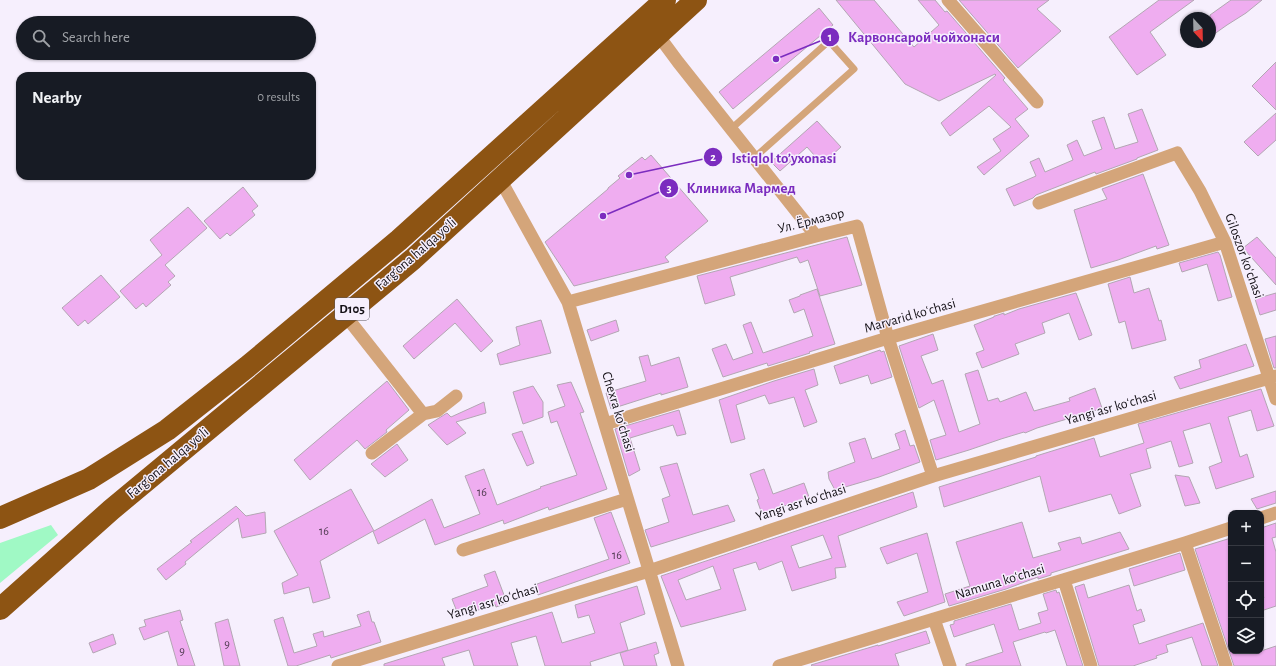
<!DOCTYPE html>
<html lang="en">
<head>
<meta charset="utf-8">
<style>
	:root { --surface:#171b24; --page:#242831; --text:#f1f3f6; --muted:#9ea1a6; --line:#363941 }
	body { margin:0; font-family:"Alegreya Sans",sans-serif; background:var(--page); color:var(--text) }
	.controls { position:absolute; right:12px; bottom:12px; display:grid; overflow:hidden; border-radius:8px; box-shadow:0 1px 3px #0004 }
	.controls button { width:36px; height:36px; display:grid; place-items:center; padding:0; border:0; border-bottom:1px solid var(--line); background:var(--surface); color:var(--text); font:20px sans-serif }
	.compass { position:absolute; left:1180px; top:12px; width:36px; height:36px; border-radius:50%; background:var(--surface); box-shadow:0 1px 3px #0004; rotate:158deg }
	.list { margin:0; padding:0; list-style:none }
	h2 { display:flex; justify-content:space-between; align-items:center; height:52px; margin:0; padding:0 16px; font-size:17px }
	h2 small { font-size:13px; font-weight:400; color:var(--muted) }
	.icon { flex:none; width:22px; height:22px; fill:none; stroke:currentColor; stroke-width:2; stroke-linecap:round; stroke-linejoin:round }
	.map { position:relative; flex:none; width:1276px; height:666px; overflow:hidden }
	.search { position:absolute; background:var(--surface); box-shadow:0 1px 3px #0004; left:16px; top:16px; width:300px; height:44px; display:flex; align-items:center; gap:10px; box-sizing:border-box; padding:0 14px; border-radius:22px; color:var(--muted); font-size:15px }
	.panel { position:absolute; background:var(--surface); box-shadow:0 1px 3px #0004; left:16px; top:72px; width:300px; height:108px; border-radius:12px }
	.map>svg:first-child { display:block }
</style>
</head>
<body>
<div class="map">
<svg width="1276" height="666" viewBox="0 0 1276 666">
	<rect width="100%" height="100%" fill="#f6effd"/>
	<path fill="#a0f9c5" d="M51,525l7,10 -58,48v-40z"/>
	<path fill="#efadf0" stroke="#b3a6b3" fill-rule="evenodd" d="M836,0h38l40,47 25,-22 -21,-25h17l10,12 2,-1 58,67 -2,2 25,29 -13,10 14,17 -45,39 -7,-8 24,-16 -8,-12 18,-12 -22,-21 -39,30 -9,-13 55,-48 -1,-1 -56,27 -34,-17z
		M959,0h90l-12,9 24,22 -43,37z
		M1159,0h35l-44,32 16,23 -29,20 -28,-38z
		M1231,0h31l-16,13 -19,12 -17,12v-22z
		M819,8l14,17 -100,84 -14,-17z
		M1276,62v48l-24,-24z
		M1142,109l16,41 -21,8v1l-41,15 -1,-2 -59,23 -3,3 -19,8 -8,-17 30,-13 -6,-14 9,-4 6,14 28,-12 -6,-15 10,-5 7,16 18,-7 -10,-28 12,-4 11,32 23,-7 -10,-28z
		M1276,113v27l-18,16 -14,-14z
		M817,121l24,26 -19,17 -15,-17 -27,24 -9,-9z
		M651,155l57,66 -43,36 4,5 -95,24 -29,-44 63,-53v-1l12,-10 -2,-2 24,-19 3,3z
		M1143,174l26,71 -12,4 -1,-3 -38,14 -27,8 -17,-58 33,-11 -5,-10z
		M243,187l15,19 -6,5 3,4 -25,21 -3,-3 -7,6 -16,-18z
		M188,207l19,21 -42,37 10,11 -7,6 3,3 -25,22 -3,-4 -7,6 -16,-18 42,-36 -12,-15z
		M847,237l15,48 -42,11 -12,-36 -8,3 -3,-6 -67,20 5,18 -30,9 -8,-28z
		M1257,237l19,21v27l-33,-37z
		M1218,252l2,3 12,42 -14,4 -11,-37 -25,8 -3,-9z
		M101,275l19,22 -32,27 -3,-4 -7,6 -16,-18z
		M1130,277l4,16 15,-5 10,33 2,-1 5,20 -34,9 -7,-28 -6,2 -11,-39z
		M817,289l18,55 -26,8 1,1 -42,13 -1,-3 -44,14 -11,-28 14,-5 7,16 20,-7 -10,-28 8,-3 12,31 50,-17 -9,-27 -10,4 -5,-13 11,-4v-1z
		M1076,293l16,42 -13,5 -10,-27 -27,10 3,10 -30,11 4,10 -37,14 -6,-15 8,-3 -10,-25 20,-8v-1h1l9,-3v2l15,-6z
		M1276,293v17l-16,5 -5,-16z
		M457,299l36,42 -12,11 -26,-29 -41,36 -11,-13z
		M541,320l10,33 -51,12 -3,-11 23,-9 -4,-18z
		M616,320l3,11 -28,10 -4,-11z
		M933,334l5,16 -17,6 11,28 11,-4 16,52 21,-8 -15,-50 13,-4 10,31 10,-3 2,4 26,-10 8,19 36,-10 -1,-3 26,-10 7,20 -25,9v-1l-40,12 -12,5 -1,-1 -23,7 -32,11 -33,10 -6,-20 16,-5 -12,-35 -15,8 -20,-62z
		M1276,336v32h-2l-9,-29z
		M1246,344l8,22 -74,23 -6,-12 27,-9 -2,-8z
		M880,350l1,2 3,-1 8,26 -21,7 -3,-9 -28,9 -6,-18z
		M648,355l3,11 28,-9 9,30 -27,8v-2l-50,16 -5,-16 40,-12 -7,-24z
		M814,369l4,16 -13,5 12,32 -13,5 -10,-30 -25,7 -4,-9 -29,10 9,34 -14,4 -12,-43 55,-19z
		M387,381l22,29 -23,20 1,2 -22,17 -8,-9 -47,40 -16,-20z
		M571,382l13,30 -4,1 27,76 -58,21 -1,-3 -44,17 -1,-4 -68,25 -10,-26 -47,25 -5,-13 -53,30 10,37 -17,5 -4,-16 -25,7 -2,-11 16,-8 -24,-44 77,-42 23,42 58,-32 12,29 36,-14 -15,-38 19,-7 13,36 44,-17 -1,-1 37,-12 -20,-54 -6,2 -3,-11 17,-6 -8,-21z
		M533,386l10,16v15l-20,7 -10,-32z
		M1261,389l13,37 -17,5 -6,-21 -23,7 12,40 7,-3 7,23 -38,12 -7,-22 13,-5 -12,-39 -27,8 10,32 -14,4 -8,-26 -25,8 5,19 -21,6 11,32 -22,8 -8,-20 -62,18 -9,-36 -96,31 -5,-20 97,-30v-1l58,-18 6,19 44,-14 -6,-19z
		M484,402l2,11 -30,9 10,11 -19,12 -19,-20 19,-12 4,4z
		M679,410l7,24 -9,2 -4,-11 -43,13 10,32 -11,6 -14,-47z
		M905,430l5,16 4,-1 6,17 -41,15 -44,13 -6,-11 -1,-7 27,-10 -6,-19 16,-5 7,21 28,-10 -5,-15z
		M522,431l12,32 -7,3 -15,-32z
		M397,444l11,16 -23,17 -14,-13z
		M677,463l16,52 35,-10 7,16 -84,26 -6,-17 24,-8 -7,-23 8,-3 -10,-29z
		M764,469l9,25 31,-11 5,14 -47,17 -5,-14 2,-1 -9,-25z
		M1175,475l14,2 11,26 -15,3z
		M1276,491v12l-19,6 -6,-10z
		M913,492l4,15 -79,29 8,31 -11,1 1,10 -44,13 -10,-30 -23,9 -3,-8 -23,7 13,41 -65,17 -20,-51zM823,535l9,23 -33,10 -8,-22zM713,566l8,23 -35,11 -8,-20z
		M236,506l10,10 19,-4 1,21 -24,5 -4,-20 -53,44 1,2 -20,16 -9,-11 35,-27 -2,-1z
		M611,512l19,51 -92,32 -1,-11 72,-25 -15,-41z
		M1022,522l11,36 28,-8 -3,-7 22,-6 2,7 38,-12 9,17 -78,24v2l-13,4v-2l-32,12 -57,17 -4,-12 25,-8 -14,-44z
		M1276,523v14l-4,1 4,14v54l-15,5v-11l3,-2 -3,-10v-60z
		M927,533l18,69 -41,14 -7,-14 31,-10 -11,-39 -30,11 -7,-16z
		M1231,538v113h30l15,-5v20h-42l-39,-117z
		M1180,553l5,17 -51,16 -5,-17z
		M495,571l12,32 -11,4 -1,-3 -36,13 -7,-18 36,-13 -4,-11z
		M1084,584l4,14 41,-13 8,26 4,-2 4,12 -12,4 6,19 64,-21 15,43h-16l-10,-29 -26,8 2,7 -12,4 1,2 -24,8h-34l-24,-79z
		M637,586l8,28 -25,9 8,27 -38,12 1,4h-46l-9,-30 -25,7 7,23h-44l-5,-16 -27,8 3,8h-61v-2l168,-52 10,31 33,-10 -6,-18 -11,3 -3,-13z
		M1056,590l1,3 2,-1 24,74h-16l-12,-36 -9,3 -1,-1 -32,10 8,24h-55v-2l37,-12 -9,-28 -40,13 -4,-12 4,-1v-3l57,-17 8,26 22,-7 -3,-10 10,-3 -5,-16z
		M180,610l3,10 -3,1 15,45h-17l-10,-35 -24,9 -5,-12 7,-2 -2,-6z
		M369,611l3,11h2l7,20 -50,16 -1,-3 -34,11h-8l-14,-46 9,-3 11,36 23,-7 -4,-12 10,-3 1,6 37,-11 -4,-11z
		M228,619l12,47h-16l-9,-43z
		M926,631l4,12 -35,11 4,12h-87l-1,-1 67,-20v1z
		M113,634l3,10 -23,9 -4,-10z
		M656,642l3,11 -5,2 3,11h-33l-4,-13z"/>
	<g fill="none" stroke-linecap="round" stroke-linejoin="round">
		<path stroke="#d4a57a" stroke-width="7" d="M731,129l98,-88 25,28 -100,89"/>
		<path stroke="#d4a57a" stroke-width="13" d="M948,0l89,102
			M658,35l20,27 138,174
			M500,179l68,123 110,364
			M1039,203l138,-50 23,38 25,51 51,157
			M568,302l248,-66 41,-10 31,112 45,138
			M345,315l78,99 -51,39
			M423,414l14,-3 19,-15
			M605,424l283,-86 337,-96
			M1261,518l15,-5
			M1185,543l41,123
			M463,550l164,-51
			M1064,580l27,86
			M934,619l16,47
			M338,666l311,-95 284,-95 343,-100
			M779,666l406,-123 46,-15"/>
		<path stroke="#8d5413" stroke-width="22" d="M0,518l89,-39 78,-49 80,-63 152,-127 266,-240
			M0,609l111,-99 302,-251 283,-259"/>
	</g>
	<g text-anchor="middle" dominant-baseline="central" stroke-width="3" stroke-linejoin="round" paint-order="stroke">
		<g font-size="12" fill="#4c384d">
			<text x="482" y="492">16</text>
			<text x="324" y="531">16</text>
			<text x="617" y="555">16</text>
			<text x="227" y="644">9</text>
			<text x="182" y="651">9</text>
		</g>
		<rect fill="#f6effd" stroke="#58545c" stroke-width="1" x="335" y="298" width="34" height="22" rx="3"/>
		<g font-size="13" font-weight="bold" fill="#151117">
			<text x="352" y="309">D105</text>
		</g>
		<g font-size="14" fill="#151117" stroke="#f6effd">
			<text transform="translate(811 221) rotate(-14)">Ул. Ёрмазор</text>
			<text transform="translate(416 254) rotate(-41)">Farg‘ona halqa yo‘li</text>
			<text transform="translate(1244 256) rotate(70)">Giloszor koʻchasi</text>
			<text transform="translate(910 316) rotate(-16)">Marvarid koʻchasi</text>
			<text transform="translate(1111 408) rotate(-16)">Yangi asr koʻchasi</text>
			<text transform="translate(618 412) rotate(73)">Chexra koʻchasi</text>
			<text transform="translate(168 463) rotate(-40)">Farg‘ona halqa yo‘li</text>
			<text transform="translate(801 503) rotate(-18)">Yangi asr koʻchasi</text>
			<text transform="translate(1000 582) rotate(-17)">Namuna koʻchasi</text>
			<text transform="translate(493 602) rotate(-17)">Yangi asr koʻchasi</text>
		</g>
	</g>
	<path fill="none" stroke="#7b2cbf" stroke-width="1.5" d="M776 59L830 37M629 175L713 157M603 216L669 188"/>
	<g fill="#7b2cbf" stroke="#f6effd" stroke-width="1.5">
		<circle cx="776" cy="59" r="4"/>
		<circle cx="629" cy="175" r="4"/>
		<circle cx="603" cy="216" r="4"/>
		<circle cx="830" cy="37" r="10"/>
		<circle cx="713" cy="157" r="10"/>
		<circle cx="669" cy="188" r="10"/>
	</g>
	<g font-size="12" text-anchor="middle" font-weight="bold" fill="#fff">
		<text x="830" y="41">1</text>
		<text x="713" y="161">2</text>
		<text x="669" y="192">3</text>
	</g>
	<g font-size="15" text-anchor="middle" font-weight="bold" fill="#7b2cbf" stroke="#f6effd" stroke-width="3" stroke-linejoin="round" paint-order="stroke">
		<text x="924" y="42">Карвонсарой чойхонаси</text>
		<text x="784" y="163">Istiqlol to’yxonasi</text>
		<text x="741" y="193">Клиника Мармед</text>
	</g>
</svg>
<div class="controls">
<button>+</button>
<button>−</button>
<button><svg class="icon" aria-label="locate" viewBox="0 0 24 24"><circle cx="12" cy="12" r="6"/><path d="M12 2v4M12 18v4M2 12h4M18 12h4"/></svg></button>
<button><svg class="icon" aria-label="layers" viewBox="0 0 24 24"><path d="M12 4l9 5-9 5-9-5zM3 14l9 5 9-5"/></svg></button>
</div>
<svg class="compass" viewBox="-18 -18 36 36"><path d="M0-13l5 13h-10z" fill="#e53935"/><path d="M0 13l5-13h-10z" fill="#9ea1a6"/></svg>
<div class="search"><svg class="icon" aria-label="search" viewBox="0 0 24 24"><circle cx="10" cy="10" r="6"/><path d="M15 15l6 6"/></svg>Search here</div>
<section class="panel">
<h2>Nearby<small>0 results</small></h2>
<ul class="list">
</ul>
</section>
</div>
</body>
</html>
